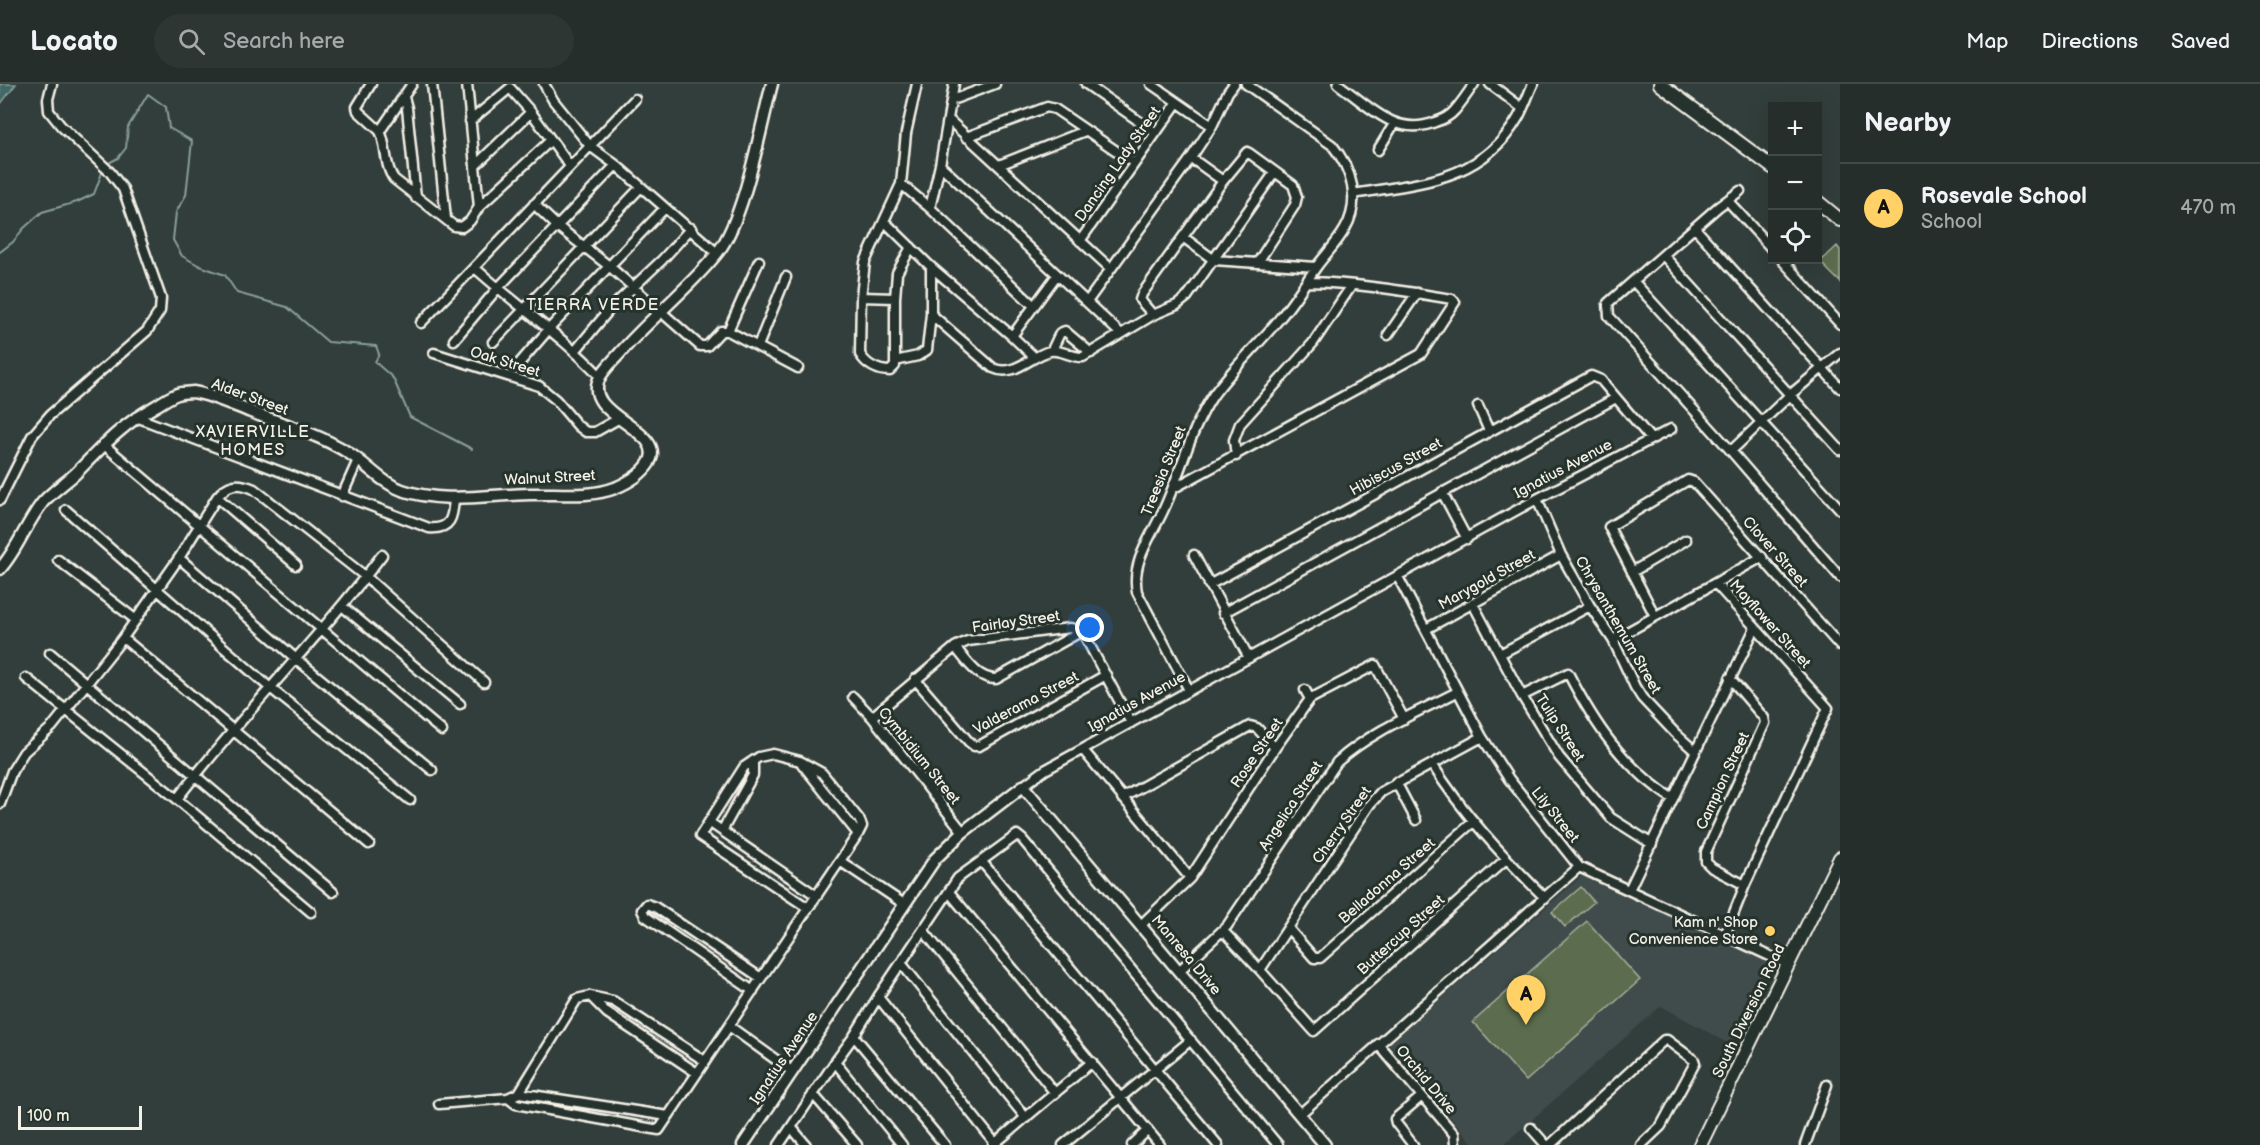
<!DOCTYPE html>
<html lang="en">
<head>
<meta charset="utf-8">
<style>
	:root { --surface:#262e2c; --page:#2e3634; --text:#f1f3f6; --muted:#a4a8a9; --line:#424a48; --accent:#ffd166 }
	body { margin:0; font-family:"Balsamiq Sans",sans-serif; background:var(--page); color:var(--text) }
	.controls { position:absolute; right:18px; top:18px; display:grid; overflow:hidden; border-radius:0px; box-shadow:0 6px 24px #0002 }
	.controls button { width:54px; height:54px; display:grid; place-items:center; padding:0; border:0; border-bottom:2px solid var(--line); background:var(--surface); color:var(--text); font:30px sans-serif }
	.scale { position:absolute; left:18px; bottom:15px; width:124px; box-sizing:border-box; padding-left:6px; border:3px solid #f4f1e8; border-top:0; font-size:16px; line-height:21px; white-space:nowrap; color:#f4f1e8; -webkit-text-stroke:4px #26332d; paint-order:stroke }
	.you { position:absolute; left:1090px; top:544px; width:21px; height:21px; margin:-15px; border:4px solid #fff; border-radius:50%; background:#1a73e8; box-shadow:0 0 0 9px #1a73e833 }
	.badge { display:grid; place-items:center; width:39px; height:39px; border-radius:50%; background:var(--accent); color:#111; font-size:20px; font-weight:700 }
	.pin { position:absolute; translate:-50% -50px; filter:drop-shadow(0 2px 3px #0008) }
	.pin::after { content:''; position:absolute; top:32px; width:21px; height:18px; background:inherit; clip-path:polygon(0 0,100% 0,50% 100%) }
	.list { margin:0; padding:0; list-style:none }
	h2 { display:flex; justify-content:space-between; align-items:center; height:78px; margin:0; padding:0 24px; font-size:26px }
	h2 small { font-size:20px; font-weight:400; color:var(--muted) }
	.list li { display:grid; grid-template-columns:39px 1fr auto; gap:18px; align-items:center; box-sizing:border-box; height:90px; padding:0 24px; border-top:2px solid var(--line) }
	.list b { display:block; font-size:22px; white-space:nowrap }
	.list p { margin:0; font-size:20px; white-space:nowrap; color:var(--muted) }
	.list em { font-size:20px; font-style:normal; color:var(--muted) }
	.icon { flex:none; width:33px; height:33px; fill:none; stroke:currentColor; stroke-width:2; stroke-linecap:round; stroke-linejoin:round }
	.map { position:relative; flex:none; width:1840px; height:1061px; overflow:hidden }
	header { display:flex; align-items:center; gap:36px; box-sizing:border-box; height:84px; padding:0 30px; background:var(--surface); border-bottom:2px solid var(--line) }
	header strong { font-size:28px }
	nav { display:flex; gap:33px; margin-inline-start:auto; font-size:21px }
	.search { width:420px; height:54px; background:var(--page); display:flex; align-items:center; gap:15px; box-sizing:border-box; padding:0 21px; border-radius:33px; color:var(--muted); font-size:22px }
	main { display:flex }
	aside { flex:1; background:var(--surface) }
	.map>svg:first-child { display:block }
</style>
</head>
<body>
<header>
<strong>Locato</strong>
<div class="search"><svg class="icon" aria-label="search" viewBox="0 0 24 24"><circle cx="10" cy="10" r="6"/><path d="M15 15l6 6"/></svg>Search here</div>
<nav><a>Map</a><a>Directions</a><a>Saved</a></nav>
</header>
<main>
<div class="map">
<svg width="1840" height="1061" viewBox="0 0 1840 1061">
	<rect width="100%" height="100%" fill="#323e3b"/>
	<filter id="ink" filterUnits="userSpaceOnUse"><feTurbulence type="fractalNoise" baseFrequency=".0167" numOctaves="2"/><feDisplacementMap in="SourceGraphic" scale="12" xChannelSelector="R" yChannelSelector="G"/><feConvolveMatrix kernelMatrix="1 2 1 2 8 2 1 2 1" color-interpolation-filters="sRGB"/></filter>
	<g filter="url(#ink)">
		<path fill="#404b4c" d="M1582,792l190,88 -39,82 -72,-40 -158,139h-29l-85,-101z"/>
		<path fill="#5c6d4f" stroke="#a8af9c" stroke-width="1.5" d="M1837,162l3,4v32l-20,-20z
			M1581,803l13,15 -29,25 -13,-15z
			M1587,837l53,59 -114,101 -53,-59z"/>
		<path fill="#436868" stroke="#8a9f9b" stroke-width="1.5" d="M0,0h16l-16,21z"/>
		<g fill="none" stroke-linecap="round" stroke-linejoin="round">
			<path stroke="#8a9f9b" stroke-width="2" d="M105,81l13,-7 8,-10 2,-21 20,-33 18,13 3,21 23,13 -6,54 -10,17 -3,28 9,16 18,10 25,9 12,18 50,14 41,35 48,4 3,8 -4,8 18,16 17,39 62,32
				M0,168l13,-10 10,-13 19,-17 35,-10 17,-8 9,-24"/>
			<g stroke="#f4f1e8" stroke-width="13">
				<path id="minor" d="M371,0l-14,23 1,4 22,20 32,-47
					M432,0l14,135
					M467,0l12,123
					M544,0l9,16 37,46 26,19 101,88
					M917,0l-11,49 -5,51 -36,78 -4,35 -1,57c6,11 18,17 30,17l5,-5v-5l23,-5 9,-6 4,-36v-47
					M1086,0l70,49
					M1151,0l61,42
					M1338,0c31,22 58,54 97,38 7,-2 15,-6 20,-12 7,-8 13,-17 19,-26
					M1490,0l32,24
					M404,13l3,11 9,90
					M952,16l43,-16
					M949,36l161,148
					M470,37l40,-33 21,24 39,54
					M380,47c7,14 4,35 14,48l60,47 8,1 8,-6 9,-14 72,-67
					M966,53l81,-30 8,2 79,54
					M1378,66l16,-26
					M1191,74l32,23
					M476,81l55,-53
					M940,81l181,169
					M999,81l86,-34
					M901,100l29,24 104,98
					M1740,107l-22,16 -110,96 1,13 122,135 109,126
					M1353,110c65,-11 128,-12 165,-76 6,-11 10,-23 15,-34
					M1728,117l44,48
					M534,120l23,22 52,40 91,80h7l14,-15h7l70,37
					M930,124l10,-43 14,-81
					M884,137l47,46 81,69 22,21
					M1695,144l145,160
					M1183,153l31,23 102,7
					M1080,157l97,-138
					M1663,171l177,195
					M1782,176l58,64
					M1258,178l37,-57 2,-8 -4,-12 -44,-32 -2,-1 -24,29 -81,113 -2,6 13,15 24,-10 10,-8 88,-125
					M475,184c41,37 87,68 125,108
					M1634,198l206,227
					M861,213l34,1
					M1087,218l104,-144 21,-32 16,-34 6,-8
					M931,230l62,54c21,10 37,-12 57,-17 11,-2 22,7 33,6l70,-42
					M421,239l214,-224
					M728,247l31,-70
					M1388,251l29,-42
					M1012,252l45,-61
					M454,256l43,-51 119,-124
					M493,258l148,-155
					M758,262l28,-69
					M576,266l34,-41 52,-49 29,-32
					M1052,266l8,-17 5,-2 26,22
					M434,269l105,33 17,14 22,26 8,6h9l23,-13
					M895,277v-63l2,-25 14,-26
					M517,282l32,-37 116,-121
					M1478,322l11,25
					M136,333l293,111c22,2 24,-11 25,-30
					M103,360l339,287
					M1731,367l59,-56 50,-42
					M1236,372l-2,-16 6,-16 73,-81 39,-58
					M1174,404l247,-134 34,-52 -3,-3c-48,-8 -96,-16 -145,-17
					M1442,408l25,47
					M342,412l16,-36
					M217,413l79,68
					M1537,415l24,56 29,51 23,34 22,47 7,11 33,35 20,18
					M0,416l32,-64 18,-21 97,-84 13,-20 1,-13 -38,-109 -13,-17 -49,-46 -12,-15 -1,-12 4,-15
					M66,426l203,177 141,113
					M1194,471l55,103
					M179,474l116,100 137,112
					M58,476l78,60
					M1632,488l54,-32
					M1398,493l84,160 27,42 70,88 210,98
					M1716,500l112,124 -83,177 -20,50
					M1209,501l382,-209 10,4 50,59
					M1473,520l49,92 37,61 52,61 41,26
					M342,522l118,98
					M1223,529l393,-215
					M1655,532l-46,-89 79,-47 6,2 146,164
					M1426,545l135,-74
					M1082,547l49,92
					M123,554l246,206
					M1613,556l149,-83
					M955,563c11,13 22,32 41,32l86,-48
					M50,569l283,239
					M1500,570l90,-48
					M26,594l151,121 134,113
					M1730,594l34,40 1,5 -59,129v10l6,6 33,17
					M915,595l54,63 5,4h5l127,-71
					M1189,606l-52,-98c-6,-30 14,-55 26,-81 18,-38 27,-82 51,-117 20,-27 45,-50 66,-76 14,-16 25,-35 37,-52 9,-12 20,-23 28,-37 16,-28 7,-60 -13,-84l-86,-61
					M1305,606l5,9
					M1522,612l46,-23c27,52 54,93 105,126
					M853,613l19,20 91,115
					M872,633l83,-70 13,-6 102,-13 12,3
					M1083,666l107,128
					M802,680l56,70
					M1432,680c31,50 71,92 113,134
					M1396,698l20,38
					M1023,702l22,-16 492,-271 134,-70
					M1122,714l128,-72 7,2 18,20
					M177,715c65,-85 141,-159 205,-244
					M0,720l12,-33 12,-19 28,-25 71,-89 56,-80 38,-61c11,-14 21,-15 37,-8l112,88 118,105
					M709,738l108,74
					M722,747l31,-56v-14
					M840,777l64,43
					M982,778l236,283
					M1629,806l126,-262
					M949,808l211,253
					M1141,841l49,-47 85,-130 35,-49 65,-34 29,54
					M1288,844l26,30h6l153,-136
					M923,846l132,163
					M1223,847l37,39 54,61 192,-172
					M901,879l125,155
					M1260,886l110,-166 11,-12 101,-55
					M1179,887l48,-45 110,-164c33,-30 81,-50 120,-70
					M753,907l-108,-75 -3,-6 5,-6 8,3 106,71
					M590,912l17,17 90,60
					M878,913l117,146
					M729,942l64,46
					M854,952l91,109
					M1378,960l76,90 1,11
					M835,978l67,83
					M519,1009l58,-94 13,-3 23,5 92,60
					M813,1010l44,51
					M508,1014l8,6 143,26 199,-296 4,-8 -3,-7 -37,-46 -22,-12 -27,-7 -14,3 -15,10 -44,69 108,72
					M439,1020l69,-6 11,-5 149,23
					M1300,1030l279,-247
					M791,1043l15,18
					M1531,1044l15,17
					M779,1061l56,-83 19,-26 24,-39 80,-119 59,-43 5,4 256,306
					M993,1061l99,-83
					M1063,1061l128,-105
					M1132,1061l16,-15
					M1413,1061l-17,-22 -1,-4 27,-23
					M1550,1061l114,-105h3l27,20 1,3 -34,63 -20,19
					M1805,1061l22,-60"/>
			</g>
			<g stroke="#f4f1e8" stroke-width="15">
				<path id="tertiary" d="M0,485c18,-20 26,-46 43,-67 9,-10 22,-19 32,-28 27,-27 45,-48 79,-67 9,-5 17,-12 27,-14 2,0 11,-1 12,-1 19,3 40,13 58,20 32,12 67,22 96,40 20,12 33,30 55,38 41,14 85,5 128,4 27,-1 59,4 85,-6 12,-5 27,-14 34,-25 20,-34 -70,-47 -49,-86 5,-9 14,-17 20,-24 30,-35 70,-65 98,-101 27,-35 42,-123 54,-168
					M743,1061l192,-286 28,-27 60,-46 302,359"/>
			</g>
			<g stroke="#f4f1e8" stroke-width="16">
				<path id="secondary" d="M1660,0l112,83
					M1818,118l22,18
					M1700,1061l140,-287"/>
			</g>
			<use href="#minor" stroke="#26332d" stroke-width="8"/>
			<use href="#tertiary" stroke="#26332d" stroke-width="10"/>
			<use href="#secondary" stroke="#26332d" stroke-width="12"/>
		</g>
	</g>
	<circle fill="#ffd166" stroke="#26332d" stroke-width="2" cx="1770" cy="847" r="6"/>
	<g text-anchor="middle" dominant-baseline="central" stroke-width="6" stroke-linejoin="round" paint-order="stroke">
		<g font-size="15" fill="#f4f1e8" stroke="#26332d">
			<text transform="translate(1118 80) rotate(-55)">Dancing Lady Street</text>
			<text transform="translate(505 278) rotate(17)">Oak Street</text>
			<text transform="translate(250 313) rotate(20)">Alder Street</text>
			<text transform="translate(1396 383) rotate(-29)">Hibiscus Street</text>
			<text transform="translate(1563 385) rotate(-28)">Ignatius Avenue</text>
			<text transform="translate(1164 387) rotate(-68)">Treesia Street</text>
			<text transform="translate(550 394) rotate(-3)">Walnut Street</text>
			<text transform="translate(1775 468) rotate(48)">Clover Street</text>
			<text transform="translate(1487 496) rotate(-29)">Marygold Street</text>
			<text transform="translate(1016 538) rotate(-8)">Fairlay Street</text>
			<text transform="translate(1770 540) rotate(48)">Mayflower Street</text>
			<text transform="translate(1618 541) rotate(60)">Chrysanthemum Street</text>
			<text transform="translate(1137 618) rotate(-29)">Ignatius Avenue</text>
			<text transform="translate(1026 619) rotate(-28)">Valderama Street</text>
			<text transform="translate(1560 644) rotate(57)">Tulip Street</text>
			<text transform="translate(1257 669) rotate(-56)">Rose Street</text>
			<text transform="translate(919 672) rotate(51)">Cymbidium Street</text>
			<text transform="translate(1723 697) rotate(-65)">Campion Street</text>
			<text transform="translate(1291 722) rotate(-57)">Angelica Street</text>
			<text transform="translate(1555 731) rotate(51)">Lily Street</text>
			<text transform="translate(1342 741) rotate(-55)">Cherry Street</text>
			<text transform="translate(1387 797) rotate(-41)">Belladonna Street</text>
			<text transform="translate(1401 851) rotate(-42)">Buttercup Street</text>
			<text transform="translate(1186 871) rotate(50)">Manresa Drive</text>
			<text transform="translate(1749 927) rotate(-64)">South Diversion Road</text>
			<text transform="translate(784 974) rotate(-56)">Ignatius Avenue</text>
			<text transform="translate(1426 996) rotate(50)">Orchid Drive</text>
		</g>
		<g font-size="15" fill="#f4f1e8" stroke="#26332d" text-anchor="end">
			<text x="1758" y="838">Kam n' Shop<tspan x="1758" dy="17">Convenience Store</tspan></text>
		</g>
		<g font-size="16" letter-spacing="1.5" fill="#f4f1e8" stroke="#26332d">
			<text x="593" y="221">TIERRA VERDE</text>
			<text x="253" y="348">XAVIERVILLE<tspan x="253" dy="18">HOMES</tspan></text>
		</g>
	</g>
</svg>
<div class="controls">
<button>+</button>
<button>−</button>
<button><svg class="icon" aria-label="locate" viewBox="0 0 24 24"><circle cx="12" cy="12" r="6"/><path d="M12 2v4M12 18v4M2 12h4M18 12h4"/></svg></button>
</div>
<div class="scale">100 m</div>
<div class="you"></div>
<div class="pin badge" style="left:1526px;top:941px">A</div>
</div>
<aside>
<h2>Nearby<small></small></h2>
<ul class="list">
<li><span class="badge">A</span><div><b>Rosevale School</b><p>School</p></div><em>470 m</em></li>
</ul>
</aside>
</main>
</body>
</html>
